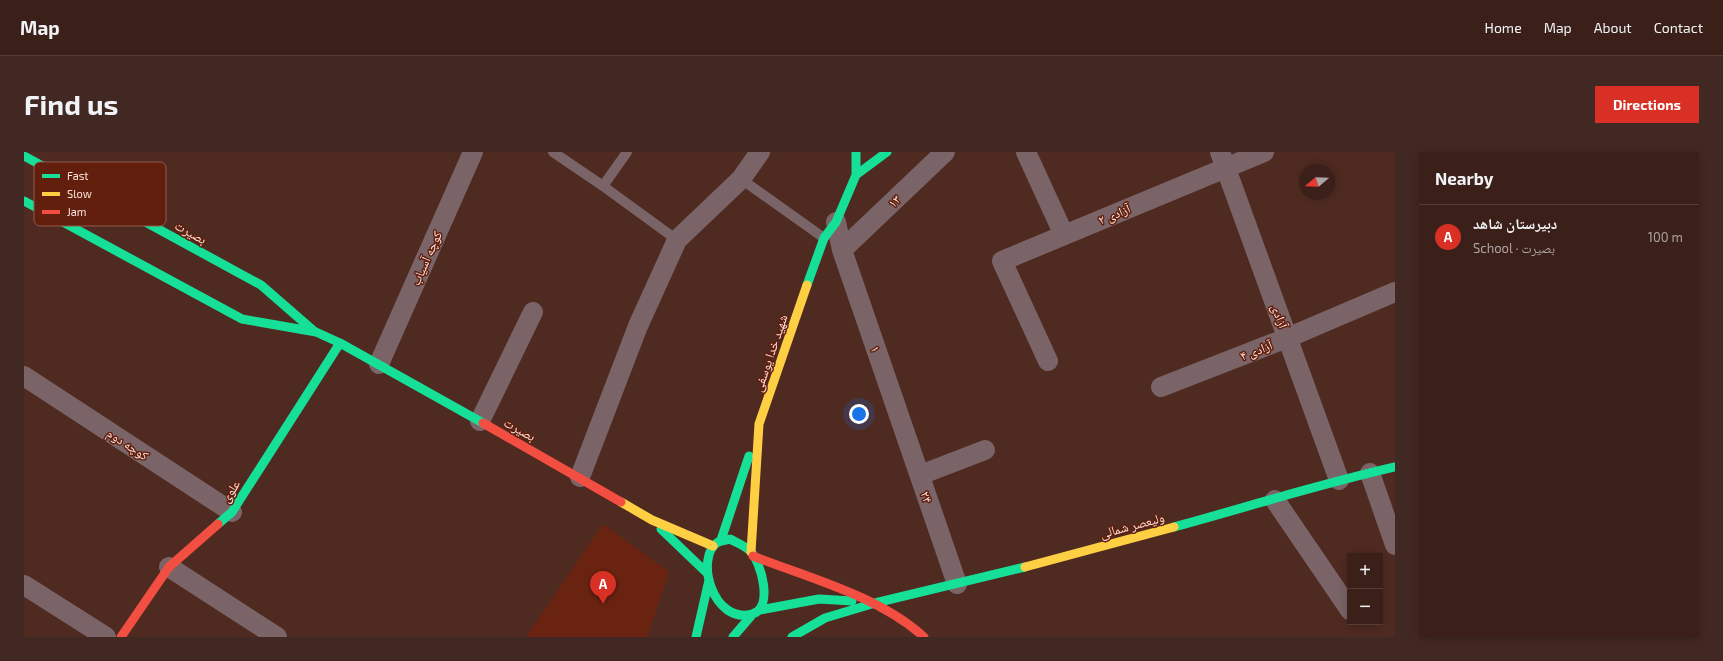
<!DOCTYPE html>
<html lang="en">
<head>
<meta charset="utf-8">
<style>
	:root { --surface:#3b2019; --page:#422822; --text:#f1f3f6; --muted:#aca3a2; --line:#543e38; --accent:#d93025 }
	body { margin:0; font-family:"Exo 2","Noto Naskh Arabic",sans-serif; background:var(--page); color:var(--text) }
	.controls { position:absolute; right:12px; bottom:12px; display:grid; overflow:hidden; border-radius:0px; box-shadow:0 2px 10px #0003 }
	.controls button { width:36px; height:36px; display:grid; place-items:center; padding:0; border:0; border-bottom:1px solid var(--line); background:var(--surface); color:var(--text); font:20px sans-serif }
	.compass { position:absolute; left:1275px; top:12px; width:36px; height:36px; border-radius:50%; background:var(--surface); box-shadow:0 2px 10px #0003; rotate:251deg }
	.you { position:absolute; left:835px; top:262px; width:14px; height:14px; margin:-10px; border:3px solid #fff; border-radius:50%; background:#1a73e8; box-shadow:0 0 0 6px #1a73e833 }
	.badge { display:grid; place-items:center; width:26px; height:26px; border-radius:50%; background:var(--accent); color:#fff; font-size:13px; font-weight:700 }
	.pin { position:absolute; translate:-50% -33px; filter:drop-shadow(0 1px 2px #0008) }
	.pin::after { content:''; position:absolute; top:21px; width:14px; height:12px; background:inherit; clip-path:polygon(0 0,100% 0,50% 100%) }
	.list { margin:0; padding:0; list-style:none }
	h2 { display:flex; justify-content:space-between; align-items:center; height:52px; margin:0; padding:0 16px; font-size:17px }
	h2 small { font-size:13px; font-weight:400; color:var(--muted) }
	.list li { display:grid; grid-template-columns:26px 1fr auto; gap:12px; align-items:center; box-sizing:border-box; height:64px; padding:0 16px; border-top:1px solid var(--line) }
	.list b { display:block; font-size:15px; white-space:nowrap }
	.list p { margin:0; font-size:13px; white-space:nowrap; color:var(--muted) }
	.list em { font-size:13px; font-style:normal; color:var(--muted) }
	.map { position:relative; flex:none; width:1371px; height:485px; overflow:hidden; border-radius:0px }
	header { display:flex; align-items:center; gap:24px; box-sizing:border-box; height:56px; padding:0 20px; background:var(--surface); border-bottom:1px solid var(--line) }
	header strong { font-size:19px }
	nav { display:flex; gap:22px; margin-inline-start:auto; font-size:14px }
	.intro { display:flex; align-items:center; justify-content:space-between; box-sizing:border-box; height:96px; padding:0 24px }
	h1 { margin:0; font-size:28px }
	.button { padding:10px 18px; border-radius:0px; background:var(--accent); color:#fff; font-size:14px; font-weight:700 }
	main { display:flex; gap:24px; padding:0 24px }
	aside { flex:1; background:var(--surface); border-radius:0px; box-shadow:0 2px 10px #0003 }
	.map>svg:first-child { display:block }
</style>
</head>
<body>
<header>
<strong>Map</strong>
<nav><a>Home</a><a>Map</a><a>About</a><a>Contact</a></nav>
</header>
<div class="intro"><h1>Find us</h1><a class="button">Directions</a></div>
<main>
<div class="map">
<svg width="1371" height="485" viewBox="0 0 1371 485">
	<rect width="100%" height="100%" fill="#4f2a21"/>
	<path fill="#6a2311" d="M579,372l66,48 -22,65h-121z"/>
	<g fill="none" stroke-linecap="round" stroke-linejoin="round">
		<path stroke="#7a6467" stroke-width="10" d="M529,0l50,34 74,54
			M717,27l83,59
			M579,34l24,-34"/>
		<path stroke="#7a6467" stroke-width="20" d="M1002,0l38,83
			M1196,0l119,328
			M812,70l6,28 115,334
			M818,98l103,-98
			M1024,209l-46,-100 262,-109
			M355,212l94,-212
			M0,224l208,136
			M1137,235l126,-49 108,-46
			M456,269l53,-109
			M1346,321l25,72
			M896,323l65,-25
			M556,325l58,-151 39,-86 64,-61 19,-27
			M1251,348l75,110
			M145,415l108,70
			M0,433l82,52"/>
		<path stroke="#16e098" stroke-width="9" d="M0,4l237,129 54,47
			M832,23l31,-23
			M0,49l218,118 74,13 24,11 143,80
			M783,133l17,-47 12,-16 20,-47v-23
			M194,372l14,-12 108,-169
			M1150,375c73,-20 146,-43 221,-60
			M637,377l47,45
			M706,387c7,4 16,7 21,13 10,11 23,56 1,62 -39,11 -58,-57 -34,-72 3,-1 8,-2 12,-3z
			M697,388l28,-84
			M736,458l59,-11 33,2
			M672,485l13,-57
			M709,485l18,-21
			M768,485l33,-19 50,-15 150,-36"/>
		<path stroke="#ffcf43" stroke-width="9" d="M597,350l31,18 61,26
			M727,400l8,-128 48,-139
			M1001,415l149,-40"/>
		<path stroke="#f24e42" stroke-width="9" d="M459,271l138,79
			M729,404c56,22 126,40 171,81
			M97,485l48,-70 49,-43"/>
	</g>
	<g text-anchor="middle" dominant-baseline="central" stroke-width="3" stroke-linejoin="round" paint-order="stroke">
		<g font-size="13" fill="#fee4dd" stroke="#621f0e">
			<text transform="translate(870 49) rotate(-44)">۱۳</text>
			<text transform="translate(1090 62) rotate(-23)">آزادی ۲</text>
			<text transform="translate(167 80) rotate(29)">بصیرت</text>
			<text transform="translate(402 106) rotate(-66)">کوچه آسیاب</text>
			<text transform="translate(1256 164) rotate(70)">آزادی</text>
			<text transform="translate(852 197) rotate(71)">۱</text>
			<text transform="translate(1232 198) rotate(-21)">آزادی ۴</text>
			<text transform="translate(746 201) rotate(-71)">شهید خدا یوسفی</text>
			<text transform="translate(496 277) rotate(29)">بصیرت</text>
			<text transform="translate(104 292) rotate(33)">کوچه دوم</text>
			<text transform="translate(206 339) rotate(-57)">علوی</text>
			<text transform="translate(903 345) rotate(71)">۲۴</text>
			<text transform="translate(1108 373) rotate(-15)">ولیعصر شمالی</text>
		</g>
	</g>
	<rect x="10" y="10" width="132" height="64" rx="6" fill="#621f0e" stroke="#915a4c" stroke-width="1"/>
	<rect x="18" y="22" width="18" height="4" fill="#16e098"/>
	<rect x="18" y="40" width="18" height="4" fill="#ffcf43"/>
	<rect x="18" y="58" width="18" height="4" fill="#f24e42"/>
	<g font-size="11" fill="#fee4dd">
		<text x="43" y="28">Fast</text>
		<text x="43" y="46">Slow</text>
		<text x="43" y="64">Jam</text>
	</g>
</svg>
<div class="controls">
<button>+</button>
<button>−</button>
</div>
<svg class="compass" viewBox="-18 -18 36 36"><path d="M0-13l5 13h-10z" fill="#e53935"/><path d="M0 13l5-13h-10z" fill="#aca3a2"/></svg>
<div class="you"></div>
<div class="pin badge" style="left:579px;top:452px">A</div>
</div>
<aside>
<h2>Nearby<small></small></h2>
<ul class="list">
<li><span class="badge">A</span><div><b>دبیرستان شاهد</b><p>School · بصیرت</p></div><em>100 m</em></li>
</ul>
</aside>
</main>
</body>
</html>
